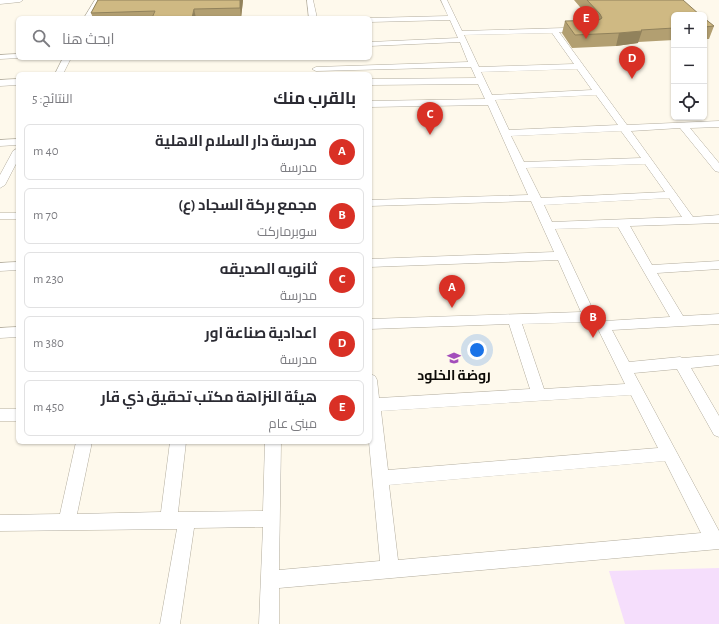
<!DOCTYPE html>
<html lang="ar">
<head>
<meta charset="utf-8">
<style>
	:root { --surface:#fff; --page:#f2f2f3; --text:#2b2b33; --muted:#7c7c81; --line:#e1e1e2; --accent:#d93025 }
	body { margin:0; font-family:"Alegreya Sans",Cairo,sans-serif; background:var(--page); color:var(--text); direction:rtl }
	.controls { position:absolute; right:12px; top:12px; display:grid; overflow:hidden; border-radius:6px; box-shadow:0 1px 3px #0004 }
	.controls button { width:36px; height:36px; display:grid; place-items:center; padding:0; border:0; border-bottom:1px solid var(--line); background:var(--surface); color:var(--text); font:20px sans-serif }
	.you { position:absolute; left:477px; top:350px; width:14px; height:14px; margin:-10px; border:3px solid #fff; border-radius:50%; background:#1a73e8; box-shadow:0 0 0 6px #1a73e833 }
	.badge { display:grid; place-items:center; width:26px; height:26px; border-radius:50%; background:var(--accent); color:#fff; font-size:13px; font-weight:700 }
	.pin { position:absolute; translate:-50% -33px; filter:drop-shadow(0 1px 2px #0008) }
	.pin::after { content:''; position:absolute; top:21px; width:14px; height:12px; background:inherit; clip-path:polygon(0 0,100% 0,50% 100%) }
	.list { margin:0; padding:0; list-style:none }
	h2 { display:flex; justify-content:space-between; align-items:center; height:52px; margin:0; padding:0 16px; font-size:17px }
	h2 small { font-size:13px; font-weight:400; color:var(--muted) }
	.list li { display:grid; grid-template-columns:26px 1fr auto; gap:12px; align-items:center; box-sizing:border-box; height:56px; margin:0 8px 8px; padding:0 8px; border:1px solid var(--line); border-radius:6px }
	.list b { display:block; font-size:15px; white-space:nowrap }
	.list p { margin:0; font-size:13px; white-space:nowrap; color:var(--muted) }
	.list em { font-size:13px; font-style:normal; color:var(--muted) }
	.icon { flex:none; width:22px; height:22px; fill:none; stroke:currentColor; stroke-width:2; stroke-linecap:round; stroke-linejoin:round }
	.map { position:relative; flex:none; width:719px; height:624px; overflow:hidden; direction:ltr }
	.search { position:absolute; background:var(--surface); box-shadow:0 1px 3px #0004; left:16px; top:16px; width:356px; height:44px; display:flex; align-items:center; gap:10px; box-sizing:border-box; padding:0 14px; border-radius:6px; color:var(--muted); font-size:15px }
	.panel { position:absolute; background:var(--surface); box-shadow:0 1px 3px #0004; left:16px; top:72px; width:356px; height:372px; border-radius:6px; direction:rtl }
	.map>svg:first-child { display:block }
</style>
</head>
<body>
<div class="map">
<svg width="719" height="624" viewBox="0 0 719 624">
	<rect width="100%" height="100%" fill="#fef9ec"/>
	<path fill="#f5defc" d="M719,568v56h-94l-16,-53z"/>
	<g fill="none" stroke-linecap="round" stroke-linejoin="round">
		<g stroke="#b3ad9e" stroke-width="1">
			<path id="minor" d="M0,0h23l-3,2 -20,2z
				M95,0h6l-9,18h-8z
				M307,0h6l4,18h-8z
				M441,0h6l15,31 102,-3v4h-5l68,93 92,-4v6l-29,1 29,35v9l-4,-1 -35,-43 -49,3 62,86 26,-2v8l-89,3 22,39 67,-4v8l-62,4 26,43 36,-2v10l-107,6 17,32 51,-5 3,1 36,-3v10l-28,3 28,48v21l-5,-2 -37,-66 -43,4 85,158v18l-440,39v36h-20l4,-97 -69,1 -14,96h-20l17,-95 -177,2v-16l60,-1 16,-72h16l-15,72 84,-2 9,-70h16l-8,70 85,-1 2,-69h16l-2,128 101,-9 -11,-119h1v-68l5,2 2,4 2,18 151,-9 -21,-65 -139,5v-10l211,-7 -23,-52 -188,7v-8l184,-7 -23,-51 -161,5v-6l158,-5 -40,-90 -118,2v-6l115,-2 -7,-15 -108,1v-6l106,-1 -5,-11 -155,4 -4,-2 4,-2 152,-5 -8,-20 -90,4v-4l88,-4 -8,-18 -80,2v-4l78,-2zM552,33l22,31 -95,3 -15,-32zM577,69l15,21 -100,5 -11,-23zM596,95l22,30 -109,5 -14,-30zM621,131l20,27 -117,4 -13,-26zM645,164l20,28 -124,6 -15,-30zM669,198l13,19 -130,5 -8,-17zM618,227l52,90 -65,4 -10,-7 -40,-85zM587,322l11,7 27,55 -81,5 -22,-65zM631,395l27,53 -270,22 -7,-59zM665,461l36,72 -303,27 -9,-75z
				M18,54v4h2l-20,1v-4z
				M63,58h8l-8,16h-8z
				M18,79v6l-18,1v-6z
				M18,139v6l-18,1v-6z
				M18,148v12l-13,25 -5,3v-13l13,-24z
				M0,213h18v6h-18z
				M18,262v8l-18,1v-8z
				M18,327v10l-18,1v-10z
				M0,409h18v12h-18z"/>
		</g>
		<use href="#minor" fill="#fff" fill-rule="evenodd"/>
	</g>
	<path fill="#b29f71" d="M98,0h145v1l-2,17h-148l-2,-5z
		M574,0h109l-9,15v25l-36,2v1l-22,3 -44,2 -10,-15 3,-12h27z
		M704,18l10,8 -5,13h-5z"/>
	<path fill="#91825c" d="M240,0h3l-2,18 -1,-10z
		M194,9l2,9h-4z
		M642,31l-4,12 -22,3 3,-13z"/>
	<path fill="#cfb983" stroke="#91825c" d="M98,0h142v8l-46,1 -2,9h-40l3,-7 -64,2z
		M587,0h96l17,15h-26v13l-33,2 1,1 -23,2 -44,2 -10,-14 34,-1 3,-2 -2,-4z
		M704,18l10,8 -10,1z"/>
	<defs>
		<g id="school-bare" transform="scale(1.08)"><path d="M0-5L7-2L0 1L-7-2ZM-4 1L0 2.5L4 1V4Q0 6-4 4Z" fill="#a34ebb" stroke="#fef9ec" stroke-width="2.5" paint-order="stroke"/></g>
	</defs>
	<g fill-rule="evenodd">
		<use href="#school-bare" x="454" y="358"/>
	</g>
	<g text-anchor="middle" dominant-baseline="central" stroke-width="3" stroke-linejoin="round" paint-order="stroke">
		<g font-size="14" font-weight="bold" fill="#0d0b07" stroke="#fef9ec">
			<text x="454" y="376">روضة الخلود</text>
		</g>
	</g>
</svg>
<div class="controls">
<button>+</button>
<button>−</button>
<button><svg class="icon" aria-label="locate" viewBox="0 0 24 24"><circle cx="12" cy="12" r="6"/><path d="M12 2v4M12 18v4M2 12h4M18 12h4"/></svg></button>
</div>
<div class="you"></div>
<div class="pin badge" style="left:452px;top:308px">A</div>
<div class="pin badge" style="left:593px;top:338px">B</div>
<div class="pin badge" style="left:430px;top:135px">C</div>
<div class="pin badge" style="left:632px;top:79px">D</div>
<div class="pin badge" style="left:586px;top:39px">E</div>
<div class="search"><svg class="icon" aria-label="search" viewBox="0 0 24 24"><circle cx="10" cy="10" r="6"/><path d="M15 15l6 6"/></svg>ابحث هنا</div>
<section class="panel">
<h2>بالقرب منك<small>النتائج: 5</small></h2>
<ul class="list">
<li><span class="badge">A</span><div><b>مدرسة دار السلام الاهلية</b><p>مدرسة</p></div><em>40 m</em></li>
<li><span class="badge">B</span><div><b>مجمع بركة السجاد (ع)</b><p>سوبرماركت</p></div><em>70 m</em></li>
<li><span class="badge">C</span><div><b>ثانويه الصديقه</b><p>مدرسة</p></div><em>230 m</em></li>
<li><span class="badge">D</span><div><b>اعدادية صناعة اور</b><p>مدرسة</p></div><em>380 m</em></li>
<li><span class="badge">E</span><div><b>هيئة النزاهة مكتب تحقيق ذي قار</b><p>مبنى عام</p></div><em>450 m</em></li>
</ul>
</section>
</div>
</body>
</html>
